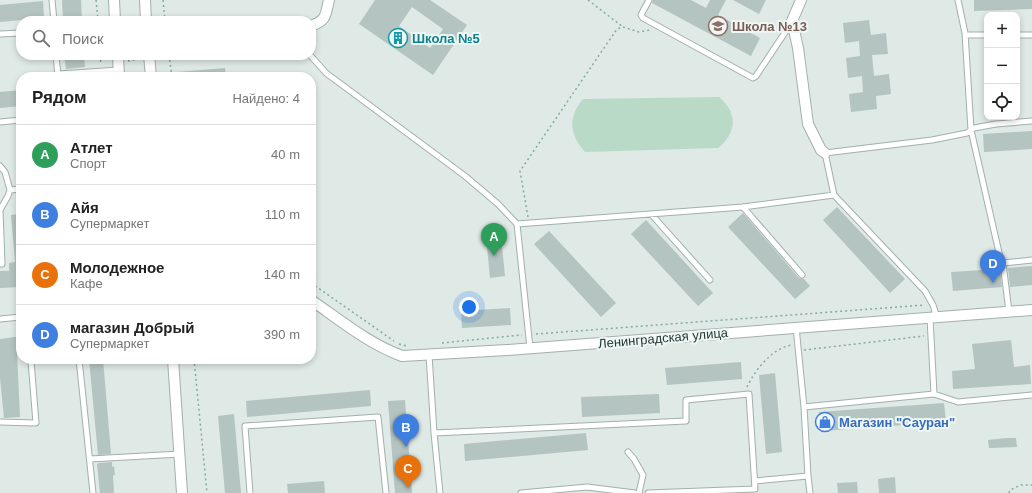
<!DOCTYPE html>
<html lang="ru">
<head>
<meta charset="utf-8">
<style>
	:root { --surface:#fff; --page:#f6f6f6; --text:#222; --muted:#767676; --line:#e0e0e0; --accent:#7c563c }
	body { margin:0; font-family:Helvetica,sans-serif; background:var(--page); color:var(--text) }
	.controls { position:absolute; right:12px; top:12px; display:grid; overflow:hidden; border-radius:8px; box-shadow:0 2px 6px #0003 }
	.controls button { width:36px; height:36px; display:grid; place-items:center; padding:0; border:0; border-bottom:1px solid var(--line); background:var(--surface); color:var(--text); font:20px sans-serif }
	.you { position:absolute; left:469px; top:307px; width:14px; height:14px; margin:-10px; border:3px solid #fff; border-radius:50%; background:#1a73e8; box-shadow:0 0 0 6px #1a73e833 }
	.badge { display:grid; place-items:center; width:26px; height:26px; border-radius:50%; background:var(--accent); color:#fff; font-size:13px; font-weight:700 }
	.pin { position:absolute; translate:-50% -33px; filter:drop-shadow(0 1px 2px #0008) }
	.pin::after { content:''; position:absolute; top:21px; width:14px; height:12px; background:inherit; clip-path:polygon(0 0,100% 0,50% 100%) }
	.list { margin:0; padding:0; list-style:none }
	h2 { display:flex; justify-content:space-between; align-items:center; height:52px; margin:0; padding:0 16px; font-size:17px }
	h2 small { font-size:13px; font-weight:400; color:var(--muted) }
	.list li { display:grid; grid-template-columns:26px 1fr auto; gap:12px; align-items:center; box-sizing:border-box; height:60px; padding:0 16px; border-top:1px solid var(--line) }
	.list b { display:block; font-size:15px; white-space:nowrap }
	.list p { margin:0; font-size:13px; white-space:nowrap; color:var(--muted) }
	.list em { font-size:13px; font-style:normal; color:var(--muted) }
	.icon { flex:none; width:22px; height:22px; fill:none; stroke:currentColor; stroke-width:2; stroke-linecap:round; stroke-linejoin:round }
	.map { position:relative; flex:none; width:1032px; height:493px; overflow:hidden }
	.search { position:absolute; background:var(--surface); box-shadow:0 2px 6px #0003; left:16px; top:16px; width:300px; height:44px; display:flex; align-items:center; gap:10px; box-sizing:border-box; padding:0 14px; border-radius:16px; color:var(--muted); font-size:15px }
	.panel { position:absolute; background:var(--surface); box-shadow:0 2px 6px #0003; left:16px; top:72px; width:300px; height:292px; border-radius:16px }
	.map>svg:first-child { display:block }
</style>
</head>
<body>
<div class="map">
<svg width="1032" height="493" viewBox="0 0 1032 493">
	<rect width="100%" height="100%" fill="#dfe9e6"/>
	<path fill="#b8dac7" d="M719,97c19,16 18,36 -1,51l-133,4c-16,-18 -17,-35 -2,-53z"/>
	<path fill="#b4c4c0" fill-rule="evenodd" d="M62,0h19l1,21h-19z
		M375,0h55l37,25 -34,50 -74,-51zM412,7l31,22 -13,19 -31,-22z
		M653,0h38l15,8 4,-8h16l-8,15 42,23 -9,18 -99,-53z
		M733,0h33l-7,14z
		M974,0h58v9l-58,2z
		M43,1l1,17 -44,4v-17z
		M869,20l2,15 15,-2 2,21 -16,1 2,21 15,-2 2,20 -15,2 1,13 -26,3 -2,-18 14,-2 -1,-16 -14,2 -2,-20 14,-2 -1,-15 -14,2 -2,-20z
		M64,55h20l1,12 -19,2z
		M225,68l1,9h-49v-5z
		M21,90v16l-21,2v-16z
		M1032,131v18l-48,3 -1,-18z
		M837,207l68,72 -15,14 -67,-73z
		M743,213l56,65 5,1 6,7 -15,13 -67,-72z
		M21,214v73l-21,1v-17h9v-8l6,-1 -4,-47z
		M646,220l67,73 -15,13 -67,-72z
		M549,231l67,72 -15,14 -67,-73z
		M501,236l4,40 -15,2 -4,-41z
		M1032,266v19l-22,2 -2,-19z
		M998,269h2l2,18 -49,4 -2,-19z
		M510,308l1,17 -49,3 -1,-17z
		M21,336v16h-4l3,65 -16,1 -4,-40v-39z
		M1011,340l3,27 16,-2 1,19 -78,5 -1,-18 23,-2 -3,-25z
		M89,359h14l8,95 -13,1z
		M741,362l1,17 -75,6 -2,-17z
		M775,373l7,79 -16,2 -7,-79z
		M370,390l1,16 -124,11 -1,-16z
		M659,394l1,19 -78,4 -1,-20z
		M405,400l7,93h-17l-7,-92z
		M944,403l2,19 -125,9 -2,-19z
		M234,414l7,79h-16l-7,-77z
		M586,433l2,17 -123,11 -1,-17z
		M1006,438h10l1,9 -28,1 -1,-8z
		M112,462v5l2,-1 1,9h-2l1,18h-14l-3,-29 2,-1z
		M895,477l1,16h-17l-1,-14z
		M324,481l1,12h-37l-1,-9z
		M857,482l1,11h-20l-1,-10z"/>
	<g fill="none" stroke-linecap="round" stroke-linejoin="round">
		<g stroke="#a2b0ad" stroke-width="7">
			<path id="service" d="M52,0l2,21
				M649,0l-8,15 2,3 110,60 3,-2 36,-54
				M958,0l7,33 6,97 29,127 3,6 29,-3
				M0,34l21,-1
				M965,35h22
				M1017,35h15
				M56,55l2,21
				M310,55l16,18 139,103 33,28 19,20 226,-17 91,-12 -9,-42 107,-13 35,-7 7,-5 22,-4 36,-3
				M58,74l61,-4
				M0,122l21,-2
				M0,166l5,6 5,18 11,-1
				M834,195l91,96 8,14 4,13
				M743,207l59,68
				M651,214l59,66
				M517,224l13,124
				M1003,263l6,49
				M0,264h2l-2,-54 8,-14 2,-6
				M930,318l4,76
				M0,319l21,-2
				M429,355l5,78 252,-12v-21l63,-6 6,95 -107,4
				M79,359l14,134
				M804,407l130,-13 24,8 74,-7
				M0,422l36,1 -5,-62 12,-2
				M434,433l6,60
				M628,452l6,7 9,16 -4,18
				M90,459l90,-5
				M808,476l2,17
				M755,481l53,-5 -4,-69 -8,-80
				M250,493l-5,-67 133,-9 8,76
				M521,493l66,-6 48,6"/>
		</g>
		<g stroke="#a2b0ad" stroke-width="12">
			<path id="minor" d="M114,0l1,21
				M145,0l1,21
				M801,0l-9,21 6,27 10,76 13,26 4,3
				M311,26c16,-6 14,-10 18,-26
				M118,55l1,22
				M149,55l2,22
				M311,300c29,20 58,44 91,56l105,-6 525,-40
				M173,359l9,134"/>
		</g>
		<path stroke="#81aba4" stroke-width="1.5" stroke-dasharray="2 3" stroke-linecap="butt" d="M96,0l2,21
			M163,0l2,21
			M588,0l35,27
			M100,55l1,10
			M169,55l3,22
			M158,58l12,-1
			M128,61l12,-2
			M528,217l-8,-46 97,-142 6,-2 16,5 11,-2
			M311,283l83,58
			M536,334l389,-29
			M442,343l80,-8
			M399,344l8,2
			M804,350l120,-14
			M194,359l13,134
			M747,387c8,-17 25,-39 45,-42
			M1009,493l1,-3 11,-5h11"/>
		<use href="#service" stroke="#fff" stroke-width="5"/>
		<use href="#minor" stroke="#fff" stroke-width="10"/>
	</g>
	<defs>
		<g id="school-ring" transform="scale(1)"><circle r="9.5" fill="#eff6f4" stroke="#8d6e63" stroke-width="1.5"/><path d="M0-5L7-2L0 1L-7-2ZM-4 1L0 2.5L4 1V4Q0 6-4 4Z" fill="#8d6e63"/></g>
		<g id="building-ring" transform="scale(1)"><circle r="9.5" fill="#eff6f4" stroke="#0f9aa8" stroke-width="1.5"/><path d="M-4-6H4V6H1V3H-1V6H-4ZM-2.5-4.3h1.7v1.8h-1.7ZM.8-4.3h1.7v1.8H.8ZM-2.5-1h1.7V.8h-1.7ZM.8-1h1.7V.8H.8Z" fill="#0f9aa8"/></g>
		<g id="shop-ring" transform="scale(1)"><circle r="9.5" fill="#eff6f4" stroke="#3f7fe0" stroke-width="1.5"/><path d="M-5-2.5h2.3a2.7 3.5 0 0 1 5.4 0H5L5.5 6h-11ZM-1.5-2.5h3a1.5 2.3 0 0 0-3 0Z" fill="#3f7fe0"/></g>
	</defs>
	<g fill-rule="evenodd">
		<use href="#school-ring" x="718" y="26"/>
		<use href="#building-ring" x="398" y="38"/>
		<use href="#shop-ring" x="825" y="422"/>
	</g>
	<g text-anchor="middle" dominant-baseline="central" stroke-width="4" stroke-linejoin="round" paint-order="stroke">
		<g font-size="13" font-weight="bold" fill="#785e54" stroke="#eff6f4" text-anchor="start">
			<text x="732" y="26">Школа №13</text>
		</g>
		<g font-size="13" font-weight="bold" fill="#0d838f" stroke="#eff6f4" text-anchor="start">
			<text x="412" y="38">Школа №5</text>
		</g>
		<g font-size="13" fill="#213835" stroke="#eff6f4">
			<text transform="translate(663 338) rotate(-5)">Ленинградская улица</text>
		</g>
		<g font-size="13" font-weight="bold" fill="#366cbe" stroke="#eff6f4" text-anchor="start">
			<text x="839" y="422">Магазин "Сауран"</text>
		</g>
	</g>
</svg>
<div class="controls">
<button>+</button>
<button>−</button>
<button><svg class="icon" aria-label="locate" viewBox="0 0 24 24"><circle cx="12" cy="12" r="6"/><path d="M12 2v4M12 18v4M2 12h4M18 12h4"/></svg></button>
</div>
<div class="you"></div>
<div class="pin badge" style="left:494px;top:256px;background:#2e9e5b">A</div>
<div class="pin badge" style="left:406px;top:447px;background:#3f7fe0">B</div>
<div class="pin badge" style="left:408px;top:488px;background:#e8710a">C</div>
<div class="pin badge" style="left:993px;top:283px;background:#3f7fe0">D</div>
<div class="search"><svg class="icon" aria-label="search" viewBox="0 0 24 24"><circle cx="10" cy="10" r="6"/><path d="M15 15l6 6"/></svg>Поиск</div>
<section class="panel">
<h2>Рядом<small>Найдено: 4</small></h2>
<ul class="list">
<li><span class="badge" style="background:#2e9e5b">A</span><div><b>Атлет</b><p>Спорт</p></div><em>40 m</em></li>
<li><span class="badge" style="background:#3f7fe0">B</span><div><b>Айя</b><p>Супермаркет</p></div><em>110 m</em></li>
<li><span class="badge" style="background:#e8710a">C</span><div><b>Молодежное</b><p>Кафе</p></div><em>140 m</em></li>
<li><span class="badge" style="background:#3f7fe0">D</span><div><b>магазин Добрый</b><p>Супермаркет</p></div><em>390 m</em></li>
</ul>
</section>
</div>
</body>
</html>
